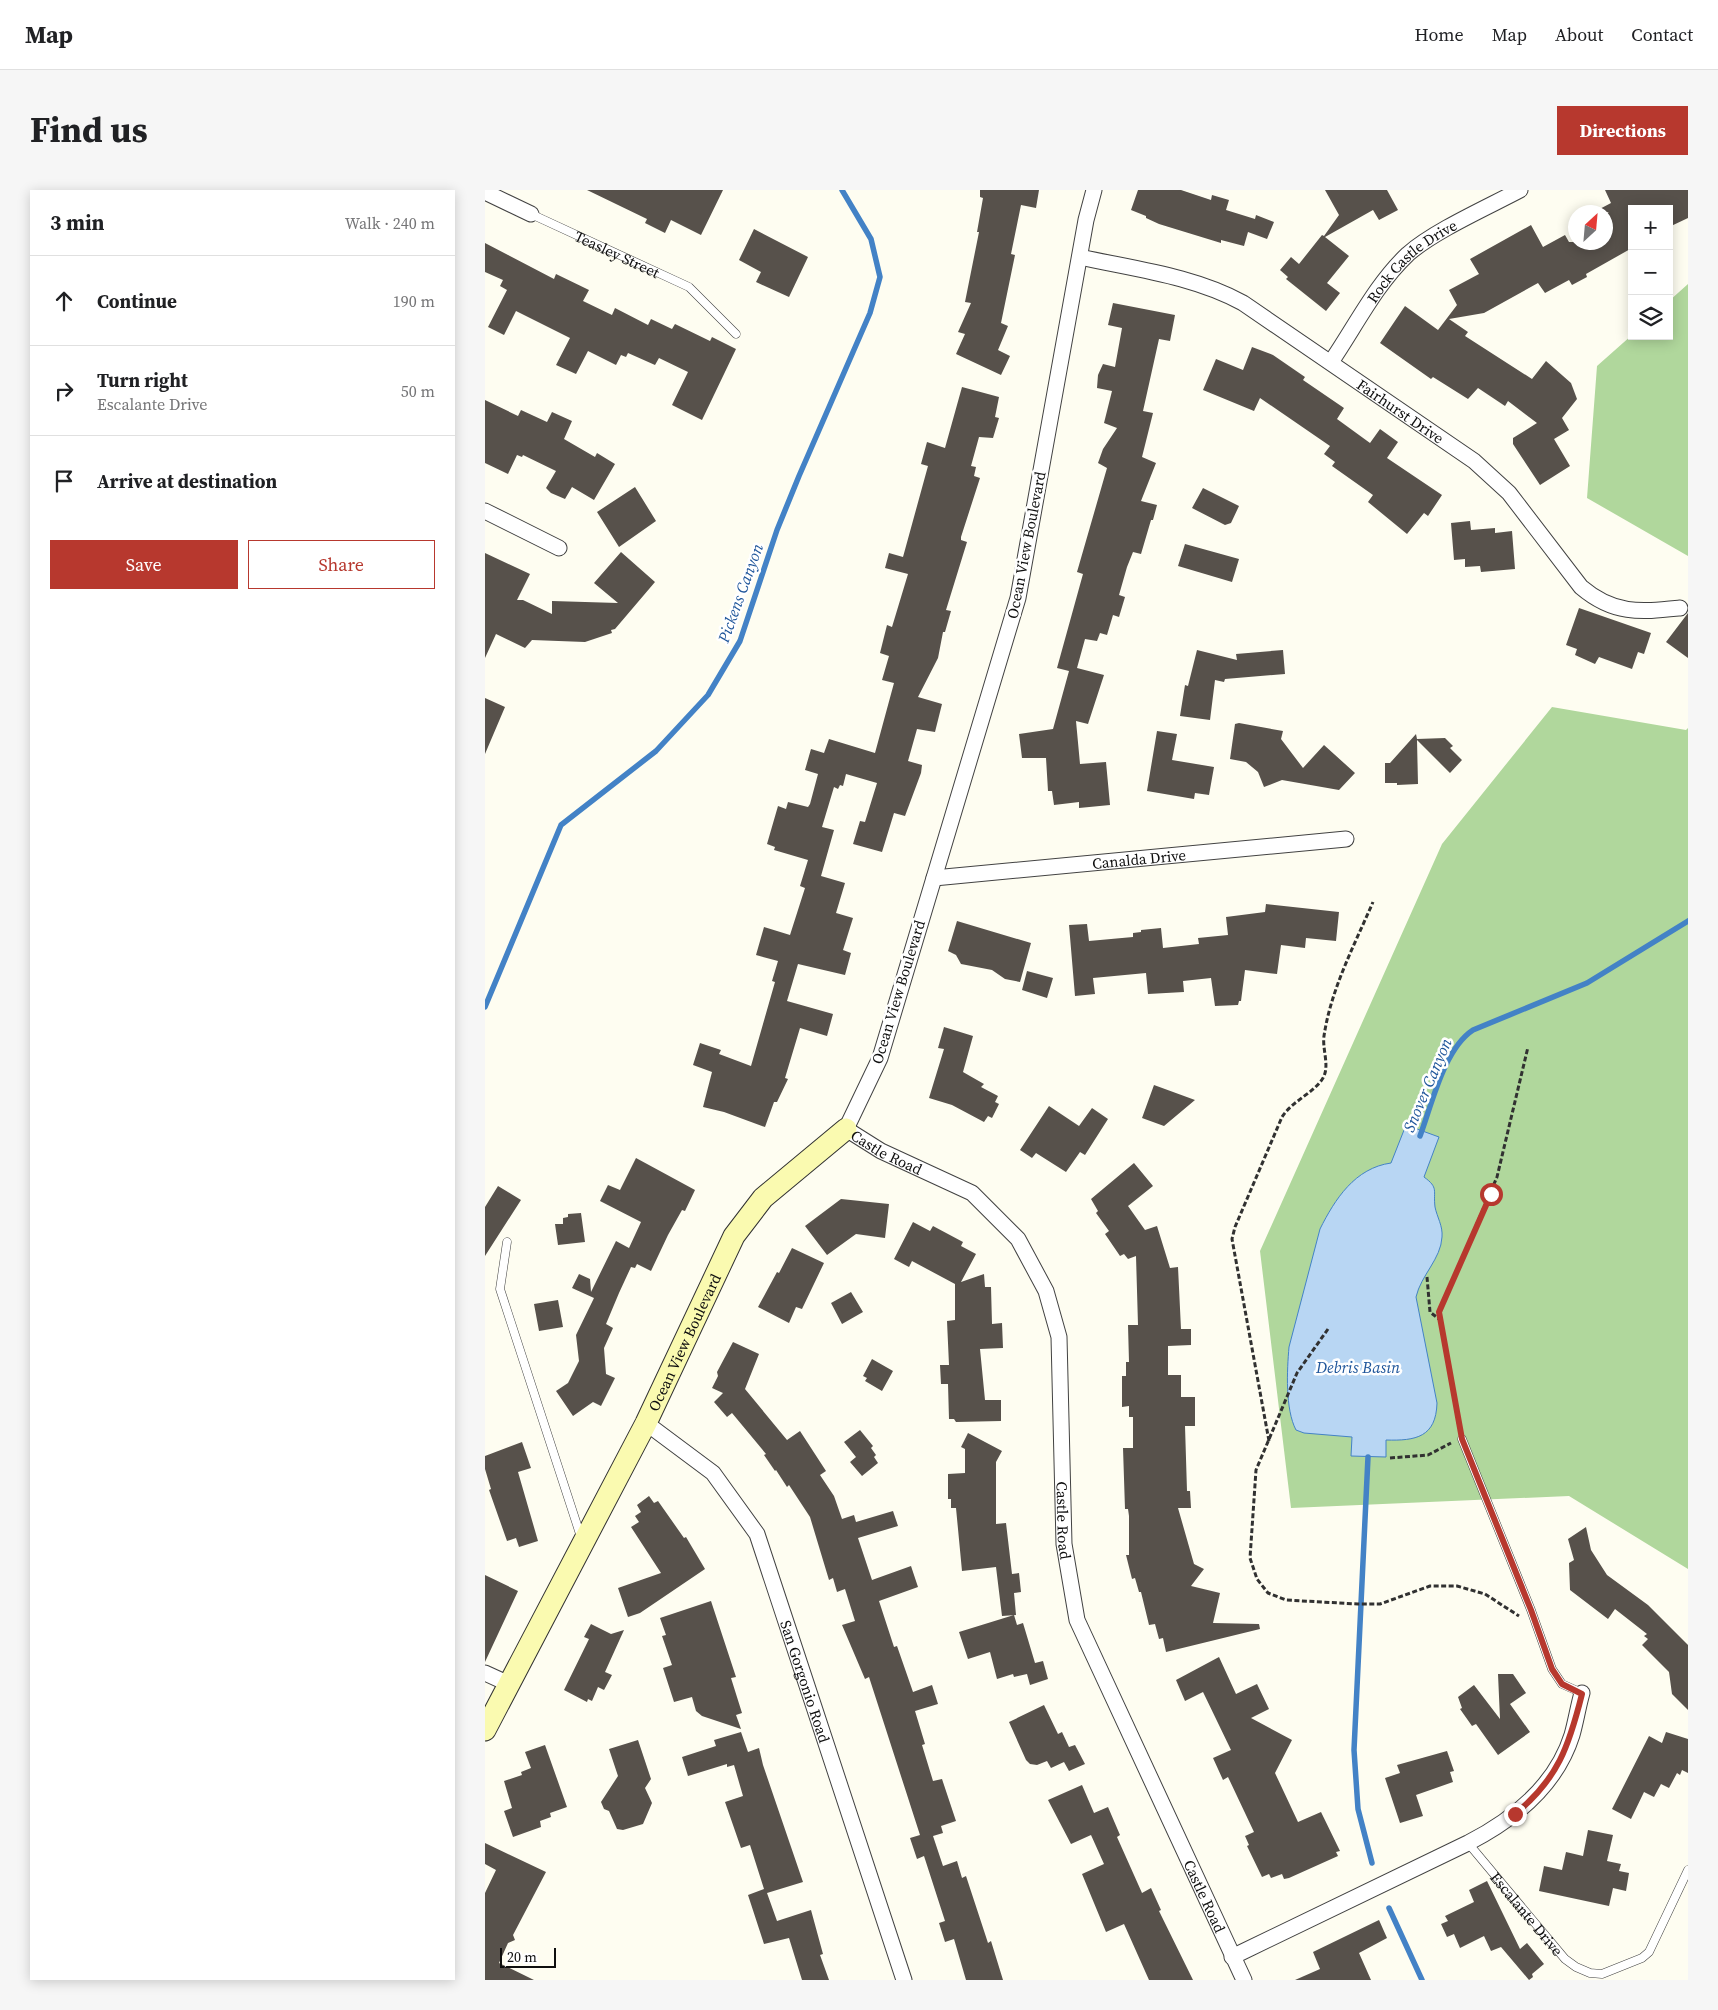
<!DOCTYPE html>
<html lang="en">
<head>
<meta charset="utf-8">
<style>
	:root { --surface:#fff; --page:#f6f6f6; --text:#202124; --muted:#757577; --line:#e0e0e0; --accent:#b7382e }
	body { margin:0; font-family:"Source Serif 4",serif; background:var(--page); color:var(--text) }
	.controls { position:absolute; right:15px; top:15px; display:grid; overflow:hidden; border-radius:0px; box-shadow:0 2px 12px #0003 }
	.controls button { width:45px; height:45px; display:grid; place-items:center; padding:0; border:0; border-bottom:1px solid var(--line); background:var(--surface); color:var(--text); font:25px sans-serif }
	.compass { position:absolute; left:1083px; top:15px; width:45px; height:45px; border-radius:50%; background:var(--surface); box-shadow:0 2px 12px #0003; rotate:26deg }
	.scale { position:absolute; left:15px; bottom:12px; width:56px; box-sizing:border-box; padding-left:5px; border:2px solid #0f0f0f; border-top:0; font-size:14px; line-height:18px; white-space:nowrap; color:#0f0f0f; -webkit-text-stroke:4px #fff; paint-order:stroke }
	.stop { position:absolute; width:15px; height:15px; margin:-11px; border:4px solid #b7382e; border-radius:50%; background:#fff }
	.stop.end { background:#b7382e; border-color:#fff; box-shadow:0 1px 5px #0008 }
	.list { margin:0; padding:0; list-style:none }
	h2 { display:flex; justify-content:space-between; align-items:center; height:65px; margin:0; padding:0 20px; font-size:21px }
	h2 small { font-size:16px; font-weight:400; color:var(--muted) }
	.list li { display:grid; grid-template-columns:32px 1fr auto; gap:15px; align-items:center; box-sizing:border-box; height:90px; padding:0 20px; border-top:1px solid var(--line) }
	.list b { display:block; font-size:19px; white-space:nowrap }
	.list p { margin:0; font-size:16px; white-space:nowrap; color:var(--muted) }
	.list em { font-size:16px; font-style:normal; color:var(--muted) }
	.actions { display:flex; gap:10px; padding:15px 20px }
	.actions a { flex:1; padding:11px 0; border:1px solid var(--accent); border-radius:0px; text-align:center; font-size:18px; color:var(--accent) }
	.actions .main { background:var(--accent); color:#fff }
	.icon { flex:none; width:28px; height:28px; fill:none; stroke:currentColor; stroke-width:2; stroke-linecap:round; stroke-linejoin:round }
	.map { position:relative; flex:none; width:1203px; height:1790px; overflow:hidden; border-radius:0px }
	header { display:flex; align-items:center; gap:30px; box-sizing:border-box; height:70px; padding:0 25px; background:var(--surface); border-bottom:1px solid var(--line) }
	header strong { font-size:24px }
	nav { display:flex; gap:28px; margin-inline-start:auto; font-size:18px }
	.intro { display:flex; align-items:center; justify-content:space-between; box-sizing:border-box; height:120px; padding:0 30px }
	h1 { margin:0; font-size:35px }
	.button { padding:12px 22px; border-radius:0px; background:var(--accent); color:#fff; font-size:18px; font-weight:700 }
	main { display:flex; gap:30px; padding:0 30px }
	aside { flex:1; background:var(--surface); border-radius:0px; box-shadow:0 2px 12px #0003 }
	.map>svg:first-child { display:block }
</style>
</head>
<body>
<header>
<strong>Map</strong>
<nav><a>Home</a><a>Map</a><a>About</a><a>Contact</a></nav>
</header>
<div class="intro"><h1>Find us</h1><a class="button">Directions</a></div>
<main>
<aside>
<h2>3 min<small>Walk · 240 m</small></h2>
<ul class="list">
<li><svg class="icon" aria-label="ahead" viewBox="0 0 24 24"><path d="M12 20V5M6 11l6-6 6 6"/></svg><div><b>Continue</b></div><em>190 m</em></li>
<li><svg class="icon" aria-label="right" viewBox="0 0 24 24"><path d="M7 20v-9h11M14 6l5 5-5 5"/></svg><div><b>Turn right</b><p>Escalante Drive</p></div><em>50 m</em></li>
<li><svg class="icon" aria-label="arrive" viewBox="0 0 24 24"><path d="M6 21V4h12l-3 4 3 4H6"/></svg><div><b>Arrive at destination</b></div></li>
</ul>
<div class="actions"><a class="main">Save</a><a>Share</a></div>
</aside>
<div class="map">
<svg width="1203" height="1790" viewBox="0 0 1203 1790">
	<rect width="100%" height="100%" fill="#fefdf1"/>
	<path fill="#b0d79c" d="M1203,94v272l-101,-58 10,-132 35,-31 37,1v-35z
		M1067,517l134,23 2,-2v841l-119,-73 -278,12 -31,-257 182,-407z"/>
	<path fill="#b8d6f3" stroke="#4382c6" d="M921,935l33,12 -15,40c15,11 9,13 11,30 2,10 8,19 7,30 -1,22 -21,38 -26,60l21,106c-1,34 -21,38 -51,37v17l-35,-1 1,-19 -48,-4 -8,-3c-11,-21 -9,-60 -7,-83l31,-118c15,-30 35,-61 71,-66z"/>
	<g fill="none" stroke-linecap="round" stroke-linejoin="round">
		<path stroke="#4382c6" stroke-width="5.5" d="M0,817l76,-182 95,-74 52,-56 32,-54 37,-111 22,-54 71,-163 10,-36 -9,-38 -29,-49
			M935,946c12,-32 24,-87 53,-106l114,-47 101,-62
			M883,1267l-14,293 4,59 14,54
			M904,1718l33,72"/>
	</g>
	<path fill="#57514b" d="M102,0h136l-22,45 -30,-15 -6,13 -20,-10 2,-4z
		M495,0h59l-3,18 -15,-3 -10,49 4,1 -14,68 7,3 -10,24 12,6 -9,19 -45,-21 9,-20 -7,-2 13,-29 -6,-1 14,-70h-2l6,-34 -3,-1z
		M653,0h43l30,10 1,-5 17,5 -3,10 29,9 1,-4 18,7 -7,17 -19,-7 -4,14 -23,-6v3l-62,-19 -13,-6v-2l-15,-6z
		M840,0h62l11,20 -19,10 -6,-10 -48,27 24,19 -22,27 13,10 -14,18 -40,-32 2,-2 -8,-7 11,-13 8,7 23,-29 2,1 15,-21z
		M1120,0h83v28l-19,9v-18h-37v39l-46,26 1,3 -15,8 -3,-5 -24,13 -7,-10 -54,30 -35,6 19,13 -3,4 67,43 14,-18 25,22 6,16 -15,19 7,12 -15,9 16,27 -30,19 -27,-41v-6l24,-15 -29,-22 -3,5 -27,-18 -10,11 -35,-22 -2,2 -51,-36 25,-37 33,24 19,-25 -8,-15 30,-16 -9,-15 61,-34 12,22 22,-12 4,7h36v-28l4,-2h-15l17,-9z
		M269,39l54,28 -19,40 -33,-15 5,-10 -22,-12z
		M0,53l69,36 2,-5 33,16 -6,11 29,14 3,-7 33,17 3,-6 21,10 3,-5 35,17 2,-4 24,12 -34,71 -30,-15 16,-33 -29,-14 -4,7 -27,-12 -2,4 -5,-2 -5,10 -28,-14 -12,23 -20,-9 14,-27 -54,-27 -12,24 -16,-8 19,-37 -7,-4 3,-6 -18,-8z
		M628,113l62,12 -5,26 -11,-2 -16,72 10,2 -11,44 14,6 -15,38 16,4 -4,15h-2l-10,34 -8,-2 -6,15 -8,28 6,2 -6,20 -6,-2 -6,20 -7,-2 -3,8 -12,-2 -8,29 27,7 -16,49 -12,-3 4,43 26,-2 4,43 -31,3v-6l-25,3 -2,-14h-4l-2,-33h-24l-3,-24 34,-5 16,-58 -12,-3 26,-94 -6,-2 30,-104 -9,-5 5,-14 14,-21 -13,-5 8,-32 -15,-3 1,-13 5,-11 12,3 7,-39 -14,-3z
		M767,157l21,8 32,22 -2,3 41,28 -7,11 33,24 10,-14 18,13 -11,16 55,37 -14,21 -4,-3 -17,21 -39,-32 5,-7 -41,-29 3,-4 -11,-8 6,-8 -70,-48 -6,13 -51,-21 13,-31 27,11z
		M477,197l37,10 -4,20 4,1 -6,20 -14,-1 -8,29 5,1 -2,9 6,2 -19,59v3l6,2 -21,68 5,1 -6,21h-2l-5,26 -20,39 24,7 -7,28 -18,-3 -9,32 14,4 -1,8 -16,43 -11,-3 -12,39 -29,-8 7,-23 5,1 12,-39 -31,-9 -3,12 -3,-1 -2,4 -4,-2 -12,40 12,3 -13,46 24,7 -9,30 17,5 -10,32 8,3 -6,22 -47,-11 -11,37 46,13 -6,22 -27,-8 -15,50 3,1 -11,23h-3l-9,25 -41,-15 -21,-5 9,-35 -19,-7 7,-22 21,7 -2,4 32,12 24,-84 -3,-1 6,-20 -22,-6 8,-28 26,8 15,-47 -5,-2 8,-26 -34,-10 1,-3 -8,-3 11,-38 8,3 2,-7 20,5 2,-3 8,-30 -13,-4 6,-21 13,4 5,-14 46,14 19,-70 -12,-3 7,-24 -9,-3 7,-28 5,2 16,-53 -23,-6 4,-15 14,4 25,-91 -7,-2 6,-22 18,6z
		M0,210l33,16 3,-6 26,12 5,-10 20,9 -8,18 31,18 2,-4 18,11 -21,36 -22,-13 -7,12 -14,-6 -5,-5 10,-17 -33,-16 -1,2 -5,-2 -9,19 -23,-11z
		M150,297l21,34 -37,26 -22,-35z
		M718,298l36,18 -8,17 -6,2 -33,-17z
		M985,331l1,9 24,-2v5l17,-2 3,38 -34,3 -1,-6 -15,1v-8l-11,1 -3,-37z
		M700,354l54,15 -7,23 -54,-16z
		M136,362l34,30 -40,47 -4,1 1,3 -27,9 -53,-2 -7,8 -29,-14 -11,24v-105l45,21 -13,26h6l29,14v-13l66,2 -24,-20z
		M1094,418l72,25 -7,21 -6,-2 -6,17 -33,-12 -4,7 -20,-9 2,-6 -11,-4z
		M1203,423v45l-22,-16z
		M712,460l40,10 -1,-6 47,-4 2,24 -60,5 -1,3 -9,-2 -5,40 -30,-4 5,-31 3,1z
		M0,508l20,9 -20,47z
		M754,533l44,8 -2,8 22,29 21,-23 31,28 -16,17 -57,-10 -18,7 -6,-15 -12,-10 -16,-3 5,-35z
		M672,541l20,3 -5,26 42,7 -5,28 -14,-2 -1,6 -47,-8z
		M931,544l1,5 28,-1 8,8 -3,2 12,12 -12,13 -33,-33 1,44 -21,1v-2h-12v-20h5z
		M781,714l73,8 -3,29 -30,-3 -1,10 -24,-3 -4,29 -32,-4 -4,31h-2l-1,4 -23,1 -4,-28 -28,3 1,11 -36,2 -2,-21 -53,5 2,16 -20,2 -6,-71 18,-1 2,17 44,-4v-4l8,-1v-2l20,-2 2,20 36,-4 -1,-6 30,-3 -2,-18 39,-5z
		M472,731l74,22 -11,39 -15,-3 -13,-9 -31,-6 -5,-9 -8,-4z
		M542,781l26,7 -6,20 -25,-8z
		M459,837l29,9 -10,36 21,12 -3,3 17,9 -3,6 4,2 -7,14 -4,-2 -4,6 -32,-17 -23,-7 15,-49 -6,-1z
		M669,895l41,15 -31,26 -22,-8z
		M564,916l30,20 13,-18 16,11 -23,36 -5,-3 -14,20 -30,-19 -4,5 -12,-8z
		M151,968l59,32 -10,21 -3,-1 -14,25 -17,36 -14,-7 -2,4 -4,-1 -12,26 -13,31 7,4 -9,20 2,26 9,4 -14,28 -8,-4 -20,14 -17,-25 12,-8 11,-22 -3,-26 18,-37 -22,-10 7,-14 11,5 1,13 25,-51 13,7 12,-26 -41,-21 8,-16 12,5z
		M649,973l19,23 -25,20 17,24 12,-4 13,42 8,-1 3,62h10v16l-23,1v29h13v22h14v29h-10l2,65h3l1,17h-13l16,56 10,5 -13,17 29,7 -7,30 46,1 1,5 -94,23 -3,-14 -4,1 -4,-15 -6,1 -8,-33h-2l-4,-14 -3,1 -6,-24h3v-39l-1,-7h-3l-2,-61h10v-31h-4v-11l-7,1v-31h4v-14h3l-1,-37h10l-2,-69 -8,3 -4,-5 -4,2 -15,-22 4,-3 -13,-18 2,-2 -7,-12z
		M13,996l23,14 -36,56v-49z
		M356,1009l48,5 -4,34 -29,-4 -29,21 -22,-29z
		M96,1023l4,29 -27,3 -3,-21h8v-6l5,-1v-3z
		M428,1032l17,9 3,-5 30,16 -2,4 15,8 -15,28 23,-8 1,13h6l1,37 10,-1 1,25 -23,1 5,51h16v21l-45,1 -2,-3h-5l-1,-35h-7l-1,-19h9l-2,-44 8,-1v-36l-43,-23 -3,6 -15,-8z
		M307,1058l32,15 -22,46 -6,-2 -7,16 -31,-16 19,-35 2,1z
		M366,1102l12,20 -21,12 -11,-21z
		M73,1110l5,27 -24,4 -5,-27z
		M248,1152l26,12 -14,35 42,51 13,-9 26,40 -6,4 14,21 8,23 12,-4 2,7 37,-11 5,15 -40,12 14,42 39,-14 7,21 -39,14 15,46 3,-1 16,46 19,-7 6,19 -23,7 10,33 -3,1 11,36 9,-2 14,42 -15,5 2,7 -10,3 10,30 14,-5 5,17 4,-2 22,67 3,-2 12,39h-37l-12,-41 -9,3 -6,-19 6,-2 -21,-65 -7,3 -7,-21 10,-3 -51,-158 -4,2 -23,-54 13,-4 -10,-32 -8,3 -4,-14 -4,2 -19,-63 -21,-32 -2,2 -11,-17 -1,1 -11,-16 2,-1 -34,-41 -5,4 -13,-15 9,-9 -11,-5 6,-12 -1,-4z
		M387,1169l21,12 -11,20 -17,-10 2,-3 -4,-2z
		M375,1240l13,16 -2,2 5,7 -2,2 4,6 -16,13 -12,-14 6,-5 -12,-15z
		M483,1243l34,18 -6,11v62l10,-1 6,51 7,-1 2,19 -7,1 2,22 -14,1 -6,-49 -34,4 -6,-63h-5v-9h-3v-25l17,-1v-24l-4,-2z
		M37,1252l9,26 -13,4 20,69 -19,6 -3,-9 -9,3 -18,-51 2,-1 -6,-20v-13z
		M164,1306l5,7 4,-2 26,37 2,-1 19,32 -65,44 -12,4 -10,-29 43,-15 -30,-46 8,-5 -4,-6 6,-4 -4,-7z
		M1101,1337l5,23 16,25 41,30 40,40v65l-16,-16 -3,-22 -27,-27 6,-6 -4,-3 3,-2 -32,-25 -7,10 -38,-29 -1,-27 5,-3 -6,-21z
		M0,1385l33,16 -33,71z
		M226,1411l25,76 -5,1 11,35 -6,2 5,14 -39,-13 -6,-5 -4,-14 -18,5 -11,-34 9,-3 -10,-29 4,-1 -6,-17z
		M529,1425l3,10 6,-2 12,40 8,-2 5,18 -18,6 -3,-11 -13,3 -1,-3 -16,5 -7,-27 -22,7 -9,-27z
		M106,1434l20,10 13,-4 -19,42 7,3 -8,15 -6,-3 -6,14 -4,-2 -1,3 -23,-12 25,-51 -5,-2z
		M734,1467l17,37 21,-10 12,25 -18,9 41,22 -17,33 23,49 23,-10 19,39 -4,1 2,4 -49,22 -5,1 -2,-5 -11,4 -2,-4 -7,3 -15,-31 2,-1 -4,-9 9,-4 -26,-55 -5,3 -10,-22 18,-8 -28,-58 -18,9 -9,-21z
		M1013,1484h15l13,19 -16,11 20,28 -32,23 -22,-31 -4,2 -12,-17 2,-1 -4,-11 16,-12 26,34z
		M559,1515l14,29 4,-2 7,15 6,-2 10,19 -16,7 -5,-9 -13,6 -4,-7 -10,4 -7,-1 -4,-4 -17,-38z
		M256,1542l7,20 11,-4 4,17 40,117 -36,11 10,28 34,-11 12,44 -3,1 9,25h-27l-13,-42 -25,6 -16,-49 16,-6 -14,-44 -9,3 -16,-46 18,-6 -9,-31 -7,2v-3l-39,12 -6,-19 34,-11 -2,-6z
		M1181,1542l22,7v34l-6,-3 -2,5 -3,-2 -8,15 -8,-4 -7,13 -10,-5 -13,27 -19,-10 37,-73 13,7z
		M153,1550l13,39 -6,9 7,15 -9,21 -20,6 -6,-1 -8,-18 -5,-2 -3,-7 17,-26 -9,-27z
		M60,1555l22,62 -17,6 1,4 -11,4 1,6 -28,10 -9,-26 8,-3 -8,-27 18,-6 -1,-3 10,-4 -6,-16z
		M962,1561l7,20 -4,1 3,10 -37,13 7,21 -23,7 -15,-45 15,-5 -3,-8z
		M597,1595l12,28 14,-6 12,28 -3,2 25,56 9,-5 10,22 -2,1 34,69h-44l-25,-56 -18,8 -24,-58 22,-10 -13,-29 -20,9 -23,-44z
		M1103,1640l25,5 -6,26 14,3 -2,7 10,2 -3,18 -13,-3 -4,18 -70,-15 5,-25 18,4 4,-18 17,4z
		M0,1653l61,29 -33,63 2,5 -7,3 -9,20 35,17h-49v-87l11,-23 -11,-6z
		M1002,1691l33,68 7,-6 17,21 -12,10 1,3 -4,3 -28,-33 -10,4 -7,-15 -24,12 -6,-14 -7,3 -6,-13 7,-3 -3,-5 29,-14 -5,-12z
		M894,1730l8,18 -28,15 12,27h-76l25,-11 -7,-17z"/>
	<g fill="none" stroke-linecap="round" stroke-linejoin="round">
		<g stroke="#424242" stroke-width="9">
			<g id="lane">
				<path id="s1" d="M46,24l158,73 47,47"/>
				<path d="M22,1052l-7,47 81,248"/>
				<path d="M977,1249l69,171 21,59 10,15 20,9"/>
				<path id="s2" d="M983,1653l97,116 11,8 14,6 12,1 40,-16 7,-6 39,-82"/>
			</g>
		</g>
		<g stroke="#424242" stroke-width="17">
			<g id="street">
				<path id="s3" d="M609,0l-8,30 -68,378 -138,460 -34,71 35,22 91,42 46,46 28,52 13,46 5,207 13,76 167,360"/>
				<path d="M0,2l46,22"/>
				<path id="s4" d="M595,67c54,12 114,19 163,46l231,158 35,32 72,94c33,28 59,25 99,21"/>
				<path id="s5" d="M846,172c24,-35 45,-78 77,-108 26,-23 80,-47 112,-64"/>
				<path d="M0,321l74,37"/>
				<path id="s6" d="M449,688l412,-39"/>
				<path id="s7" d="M161,1233l67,50 44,61 147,446"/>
				<path d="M0,1483l24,11"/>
				<path d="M747,1767l236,-114c45,-23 88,-57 104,-108 4,-14 6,-28 10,-42"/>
			</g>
		</g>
		<g stroke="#313131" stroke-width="23">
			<g id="secondary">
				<path id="s8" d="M0,1540l161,-307 88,-187 29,-38 83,-69"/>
			</g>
		</g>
		<path stroke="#313131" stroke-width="3" stroke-dasharray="5 2.5" stroke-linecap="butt" d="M942,1087l3,35 9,7
			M843,1139l-31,44 -41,97 -6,88 7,21 11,14 18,7 72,4h22l50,-18h27l28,8 34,22
			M974,1237l-20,-115 58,-135 31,-130
			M784,1251l-37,-202 3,-12 47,-110c10,-16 32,-24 41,-39 7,-12 -1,-29 1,-42 7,-47 30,-90 49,-134
			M905,1268l38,-3 23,-12"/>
		<use href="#lane" stroke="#fff" stroke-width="8"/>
		<use href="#street" stroke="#fff" stroke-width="15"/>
		<use href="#secondary" stroke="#fafab0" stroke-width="21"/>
	</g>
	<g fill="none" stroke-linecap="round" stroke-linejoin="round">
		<path stroke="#b7382e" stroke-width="6" d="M1006,1004l-52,118 23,127 69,171 21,59 10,15 20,10c-13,52 -24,85 -67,120"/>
	</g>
	<g text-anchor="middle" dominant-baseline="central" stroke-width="5" stroke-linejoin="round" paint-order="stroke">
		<g font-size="15" fill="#0f0f0f" stroke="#fff">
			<text stroke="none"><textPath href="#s1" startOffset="95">Teasley Street</textPath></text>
			<text stroke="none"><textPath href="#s5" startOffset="131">Rock Castle Drive</textPath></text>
			<text stroke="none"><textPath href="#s4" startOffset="361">Fairhurst Drive</textPath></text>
			<text transform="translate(541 355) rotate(-79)">Ocean View Boulevard</text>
			<text stroke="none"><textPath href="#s6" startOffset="206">Canalda Drive</textPath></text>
			<text transform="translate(413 802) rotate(-73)">Ocean View Boulevard</text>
			<text stroke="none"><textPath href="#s3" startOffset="1021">Castle Road</textPath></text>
			<text stroke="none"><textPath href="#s8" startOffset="436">Ocean View Boulevard</textPath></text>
			<text stroke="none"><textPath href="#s3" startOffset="1471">Castle Road</textPath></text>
			<text stroke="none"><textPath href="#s7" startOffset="314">San Gorgonio Road</textPath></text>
			<text stroke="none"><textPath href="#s3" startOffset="1876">Castle Road</textPath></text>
			<text stroke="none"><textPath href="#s2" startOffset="92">Escalante Drive</textPath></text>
		</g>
		<g font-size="16" font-style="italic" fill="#1e559a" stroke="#fff">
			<text transform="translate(255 403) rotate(-70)">Pickens Canyon</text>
			<text transform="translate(942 895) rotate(-67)">Snover Canyon</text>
			<text x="873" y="1177">Debris Basin</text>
		</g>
	</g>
</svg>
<div class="controls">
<button>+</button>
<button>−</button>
<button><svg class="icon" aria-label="layers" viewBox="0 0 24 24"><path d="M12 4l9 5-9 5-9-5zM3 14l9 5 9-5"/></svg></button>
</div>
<svg class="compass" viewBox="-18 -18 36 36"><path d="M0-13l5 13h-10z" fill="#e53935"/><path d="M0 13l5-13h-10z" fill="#757577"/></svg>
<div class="scale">20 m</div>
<div class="stop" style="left:1006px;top:1004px"></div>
<div class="stop end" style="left:1030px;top:1624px"></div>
</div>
</main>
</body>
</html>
